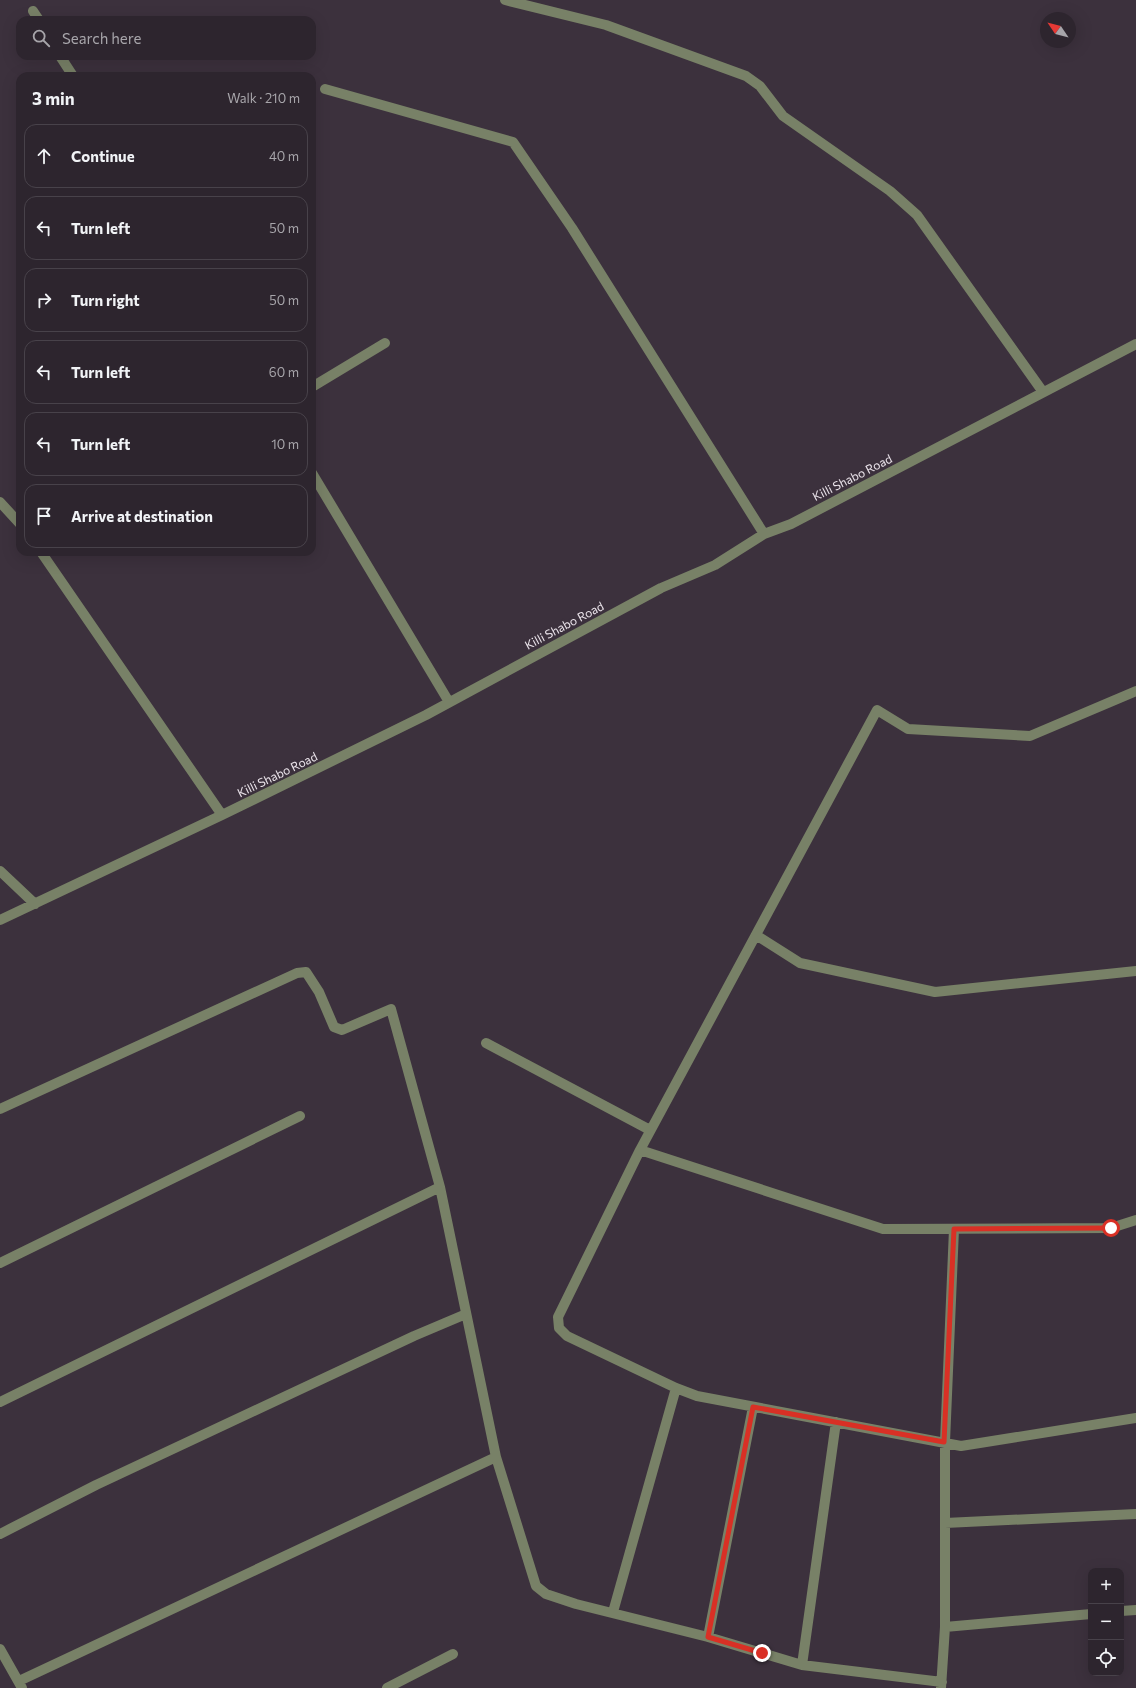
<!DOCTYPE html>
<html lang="en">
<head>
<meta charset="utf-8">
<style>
	:root { --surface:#2d252e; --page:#39313a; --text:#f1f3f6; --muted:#a7a5aa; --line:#48424a }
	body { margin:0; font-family:Commissioner,sans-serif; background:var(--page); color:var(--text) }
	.controls { position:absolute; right:12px; bottom:12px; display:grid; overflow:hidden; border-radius:8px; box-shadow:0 4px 16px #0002 }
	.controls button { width:36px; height:36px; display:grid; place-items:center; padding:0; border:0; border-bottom:1px solid var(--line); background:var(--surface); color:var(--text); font:20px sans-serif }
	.compass { position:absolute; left:1040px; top:12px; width:36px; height:36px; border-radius:50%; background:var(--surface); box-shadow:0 4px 16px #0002; rotate:305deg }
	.stop { position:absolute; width:12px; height:12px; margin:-9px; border:3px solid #d93025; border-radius:50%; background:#fff }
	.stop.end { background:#d93025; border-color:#fff; box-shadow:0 1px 4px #0008 }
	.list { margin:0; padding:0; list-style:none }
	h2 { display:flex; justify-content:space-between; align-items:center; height:52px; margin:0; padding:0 16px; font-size:17px }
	h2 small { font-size:13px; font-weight:400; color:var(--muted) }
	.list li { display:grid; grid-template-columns:26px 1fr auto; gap:12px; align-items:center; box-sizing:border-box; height:64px; margin:0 8px 8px; padding:0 8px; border:1px solid var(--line); border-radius:12px }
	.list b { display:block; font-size:15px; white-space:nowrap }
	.list em { font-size:13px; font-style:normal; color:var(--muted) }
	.icon { flex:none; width:22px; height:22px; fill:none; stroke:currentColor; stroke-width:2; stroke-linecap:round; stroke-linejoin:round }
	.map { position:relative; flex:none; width:1136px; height:1688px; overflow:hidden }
	.search { position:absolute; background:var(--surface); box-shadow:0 4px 16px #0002; left:16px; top:16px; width:300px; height:44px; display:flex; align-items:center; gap:10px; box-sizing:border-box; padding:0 14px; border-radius:12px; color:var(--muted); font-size:15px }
	.panel { position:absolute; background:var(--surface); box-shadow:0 4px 16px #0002; left:16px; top:72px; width:300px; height:484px; border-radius:12px }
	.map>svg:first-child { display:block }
</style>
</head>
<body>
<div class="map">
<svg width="1136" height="1688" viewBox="0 0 1136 1688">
	<rect width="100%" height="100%" fill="#3c313d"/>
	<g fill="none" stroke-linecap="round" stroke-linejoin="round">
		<path stroke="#788167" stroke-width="10" d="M505,0l101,25 140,51 14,10 23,30 107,75 27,24 126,177
			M33,11l6,9
			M60,56l13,20
			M325,89l188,53 59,86 192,306
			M312,387l73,-44
			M312,473l137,229
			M0,502l20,22
			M41,552l181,263
			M1136,691l-106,45 -122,-7 -31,-19 -237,440 -82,167 1,11 8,8 109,52 21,8 264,50 175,-28
			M0,871l35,33
			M0,920l222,-105 204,-100 235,-127 54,-23 49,-31 27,-10 345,-180
			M756,935l44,28 135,29 201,-21
			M486,1043l164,87
			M0,1109l297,-136 9,-1 13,20 15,35 8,3 49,-21 49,178 -440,215
			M640,1150l243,79 228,-1 25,-8
			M440,1187l56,270 40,129 10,8 30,10 132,33 94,28 140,17
			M0,1263l300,-147
			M945,1523l191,-9
			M0,1534l96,-49 318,-149 52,-22
			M1121,1611l15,-1
			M613,1612l63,-224
			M945,1627l146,-13
			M708,1637l45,-230
			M0,1649l22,39
			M802,1665l34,-243
			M19,1681l477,-224
			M387,1688l66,-34
			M941,1688l4,-61v-185l9,-213"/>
	</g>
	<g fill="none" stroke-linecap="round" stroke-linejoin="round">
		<path stroke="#d93025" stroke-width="5" d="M762,1653l-54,-16 45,-230 191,35 10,-213 157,-1"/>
	</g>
	<g text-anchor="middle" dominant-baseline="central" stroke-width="4" stroke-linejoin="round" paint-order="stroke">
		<g font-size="12" fill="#ebe4eb" stroke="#3c313d">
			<text transform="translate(852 477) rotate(-27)">Killi Shabo Road</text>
			<text transform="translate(564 625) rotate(-28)">Killi Shabo Road</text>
			<text transform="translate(277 774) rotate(-26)">Killi Shabo Road</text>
		</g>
	</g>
</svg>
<div class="controls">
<button>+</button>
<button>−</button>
<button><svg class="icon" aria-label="locate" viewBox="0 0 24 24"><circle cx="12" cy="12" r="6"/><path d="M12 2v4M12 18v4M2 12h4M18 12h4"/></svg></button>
</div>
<svg class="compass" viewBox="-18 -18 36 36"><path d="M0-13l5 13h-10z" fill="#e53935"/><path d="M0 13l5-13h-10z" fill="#a7a5aa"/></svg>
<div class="stop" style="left:1111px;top:1228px"></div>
<div class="stop end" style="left:762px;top:1653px"></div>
<div class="search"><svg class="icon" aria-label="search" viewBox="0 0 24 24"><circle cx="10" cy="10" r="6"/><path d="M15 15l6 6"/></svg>Search here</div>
<section class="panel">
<h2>3 min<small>Walk · 210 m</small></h2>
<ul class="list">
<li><svg class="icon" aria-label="ahead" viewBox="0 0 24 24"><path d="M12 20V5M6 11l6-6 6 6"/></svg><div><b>Continue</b></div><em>40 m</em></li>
<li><svg class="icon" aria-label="left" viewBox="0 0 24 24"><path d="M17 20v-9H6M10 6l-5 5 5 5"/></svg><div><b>Turn left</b></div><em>50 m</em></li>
<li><svg class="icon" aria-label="right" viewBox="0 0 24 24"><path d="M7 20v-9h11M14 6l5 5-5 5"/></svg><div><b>Turn right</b></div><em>50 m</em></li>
<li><svg class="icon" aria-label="left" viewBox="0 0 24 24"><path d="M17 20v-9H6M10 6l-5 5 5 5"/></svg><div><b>Turn left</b></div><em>60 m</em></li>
<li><svg class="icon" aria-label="left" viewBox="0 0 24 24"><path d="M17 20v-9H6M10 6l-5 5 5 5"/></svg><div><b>Turn left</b></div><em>10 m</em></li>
<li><svg class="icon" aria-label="arrive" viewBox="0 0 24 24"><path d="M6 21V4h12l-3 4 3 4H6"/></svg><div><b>Arrive at destination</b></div></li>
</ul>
</section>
</div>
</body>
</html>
